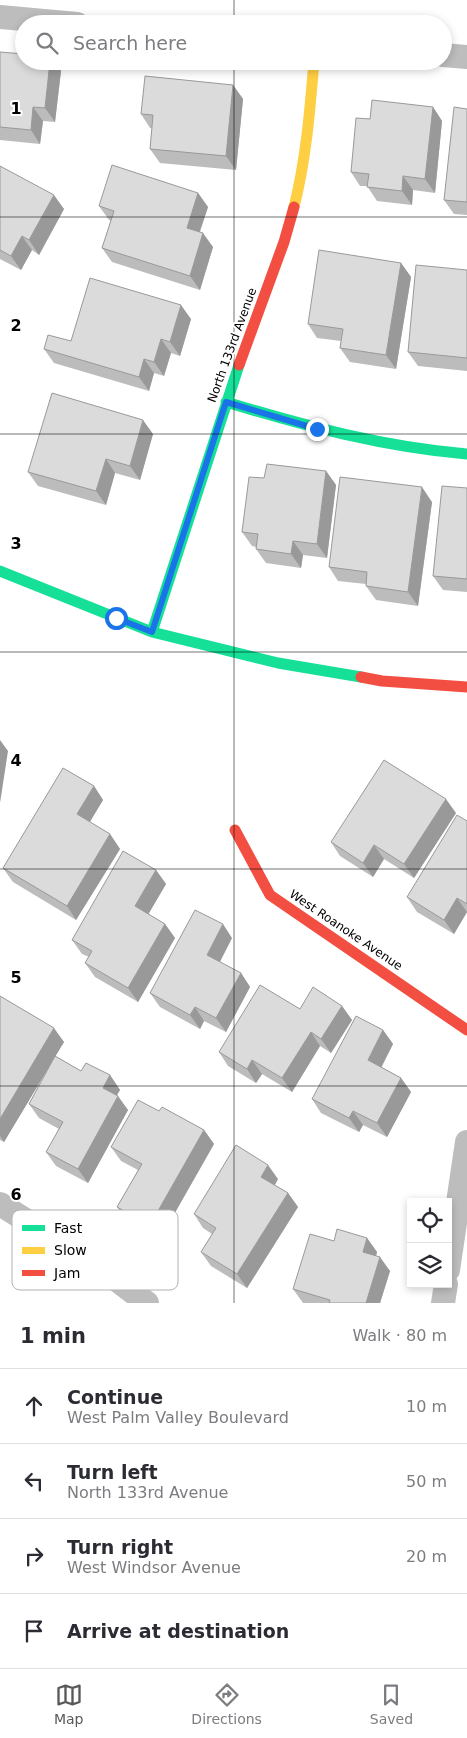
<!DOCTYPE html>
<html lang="en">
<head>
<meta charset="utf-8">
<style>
	:root { --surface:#fff; --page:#f7f7f7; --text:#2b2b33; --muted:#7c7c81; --line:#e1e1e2; --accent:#595959 }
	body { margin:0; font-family:"DejaVu Sans",sans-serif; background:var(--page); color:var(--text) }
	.controls { position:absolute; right:15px; bottom:15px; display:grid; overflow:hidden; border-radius:0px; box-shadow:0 2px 8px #0003 }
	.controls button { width:45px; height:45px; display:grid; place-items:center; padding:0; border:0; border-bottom:1px solid var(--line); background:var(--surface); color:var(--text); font:25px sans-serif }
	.stop { position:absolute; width:15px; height:15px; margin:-11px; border:4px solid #1a73e8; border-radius:50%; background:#fff }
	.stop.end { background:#1a73e8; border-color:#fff; box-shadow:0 1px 5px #0008 }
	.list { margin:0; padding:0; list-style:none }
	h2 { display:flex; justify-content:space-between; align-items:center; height:65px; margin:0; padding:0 20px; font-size:21px }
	h2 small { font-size:16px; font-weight:400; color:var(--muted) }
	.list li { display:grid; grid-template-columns:32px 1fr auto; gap:15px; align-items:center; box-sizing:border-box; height:75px; padding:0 20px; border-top:1px solid var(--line) }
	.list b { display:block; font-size:19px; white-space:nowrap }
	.list p { margin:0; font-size:16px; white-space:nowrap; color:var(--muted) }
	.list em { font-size:16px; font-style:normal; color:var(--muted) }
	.icon { flex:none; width:28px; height:28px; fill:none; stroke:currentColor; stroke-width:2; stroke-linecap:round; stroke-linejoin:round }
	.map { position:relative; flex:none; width:467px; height:1303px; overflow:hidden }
	.search { position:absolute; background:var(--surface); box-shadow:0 2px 8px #0003; left:15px; right:15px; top:15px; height:55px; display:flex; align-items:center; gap:12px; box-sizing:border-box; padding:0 18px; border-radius:28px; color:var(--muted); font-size:19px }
	.sheet { height:365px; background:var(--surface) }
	nav { display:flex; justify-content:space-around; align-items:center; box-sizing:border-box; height:70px; border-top:1px solid var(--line); background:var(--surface); font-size:14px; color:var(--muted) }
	nav a { display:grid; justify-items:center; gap:2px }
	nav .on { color:var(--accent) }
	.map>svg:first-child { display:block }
</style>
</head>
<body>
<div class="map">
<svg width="467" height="1303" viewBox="0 0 467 1303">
	<rect width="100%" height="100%" fill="#fff"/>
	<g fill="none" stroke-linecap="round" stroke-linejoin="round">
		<path stroke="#bdbdbd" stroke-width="24" d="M0,17l77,7
			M443,55l24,2
			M0,1204l101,64 46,35
			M448,1270l19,-128
			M443,1303l3,-19"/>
		<path stroke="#16e098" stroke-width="11" d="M226,402c79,24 158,45 241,52
			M0,571l152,61 126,31 83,14
			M152,632l87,-267"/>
		<path stroke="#ffcf43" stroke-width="11" d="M294,207c12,-47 16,-97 20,-146"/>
		<path stroke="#f24e42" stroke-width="11" d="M239,365l45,-123 10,-35
			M361,677l21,4 85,6
			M235,830l35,65 197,135"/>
	</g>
	<path fill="#bcbcbc" d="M0,52l24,9h30l7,10 -6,51 -12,-1 -3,23 -40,-4z
		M233,85l10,14 -7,71 -76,-7 -10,-14 2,-21h-2l-9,-14z
		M433,107l9,14 -7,72 -22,-3 -1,15 -35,-4 -10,-15h-7l-9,-14 19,-53z
		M467,109v106l-13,-1 -10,-14z
		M0,166l64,43 -25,46 -7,-5 -11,20 -21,-11z
		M198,193l10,14 -8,25 13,15 -13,43 -88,-28 -10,-14 9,-27 -2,-1 -10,-14z
		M401,263l10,14 -15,92 -46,-7 -10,-14 1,-7 -24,-3 -9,-14z
		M467,270v101l-49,-5 -10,-14z
		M191,319l-11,37 -9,-3 -7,23 -10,-3 -5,18 -95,-28 -10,-14 27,-8z
		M153,434l-13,46 -25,-7 -9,32 -68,-19 -10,-14z
		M326,471l10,14 -9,73 -24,-3 -2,13 -35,-5 -10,-14v-2l-4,-1 -10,-14 22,-54z
		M467,488v104l-24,-2 -10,-14z
		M432,502l-14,104 -42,-6 -10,-14v-2l-28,-3 -9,-14z
		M94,786l9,14 -13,22 20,12 10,15 -44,71 -63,-38 -10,-14z
		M456,813l-42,65 -30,-19 -11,18 -33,-21 -9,-14z
		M467,821v91l-13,22 -37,-22 -10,-15z
		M156,870l10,14 -18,30 17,10 10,14 -37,64 -43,-25 -10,-14 4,-6 -7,-3 -10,-14z
		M232,938l-12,24 21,11 9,14 -24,45 -22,-11 -4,8 -40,-22 -10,-14z
		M0,996l64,46 -9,14 26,15 29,4 10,15 -4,5 12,15 -40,73 -32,-17 -10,-14 13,-23 -20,-11 -10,-14 26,-47 -51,85 -4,-2z
		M342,1006l10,14 -21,33 -11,-7 -28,46 -30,-18 -6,9 -28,-17 -9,-14 81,-43z
		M383,1030l10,14 -12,23 20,11 10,14 -24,45 -24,-12 -4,7 -38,-19 -9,-14z
		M159,1111l45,19 10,14 -54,95 -33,-18 -10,-14 21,-37 -17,-9 -10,-14z
		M278,1179l-3,6 13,8 10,14 -51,81 -36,-22 -10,-14 11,-18 -9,-6 -9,-14z
		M367,1238l10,14 -1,4 14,15 -10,32h-77l-10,-14 41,-48z"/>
	<path fill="#999" d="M50,61h4l7,10 -6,51 -10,-14z
		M233,85l10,14 -7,71 -10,-14z
		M33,107l10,14 -3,23 -9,-14z
		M433,107l9,14 -7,72 -10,-14z
		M403,176l10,14 -1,15 -10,-14z
		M198,193l10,14 -12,35 -9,-14z
		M54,195l10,14 -25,46 -10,-15z
		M203,233l10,14 -13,43 -10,-14z
		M22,236l10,14 -11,20 -10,-14z
		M401,263l10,14 -15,92 -10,-14z
		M181,305l10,14 -11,37 -10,-14z
		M161,339l10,14 -7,23 -10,-14z
		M144,359l10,14 -5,18 -10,-14z
		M143,420l10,14 -13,46 -10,-14z
		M106,459l9,14 -9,32 -10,-14z
		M326,471l10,14 -9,73 -10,-14z
		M422,487l10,15 -14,104 -10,-14z
		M293,541l10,14 -2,13 -10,-14z
		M0,740l8,11 -8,52z
		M94,786l9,14 -17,28 -9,-14z
		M446,799l10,14 -42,65 -10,-14z
		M110,834l10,15 -44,71 -9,-14z
		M374,845l10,14 -11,18 -10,-14z
		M156,870l10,14 -21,36 -10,-14z
		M457,898l10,14 -13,22 -10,-14z
		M165,924l10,14 -37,64 -10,-14z
		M223,924l9,14 -16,31 -9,-14z
		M241,973l9,14 -24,45 -10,-14z
		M342,1006l10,14 -21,33 -10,-14z
		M195,1007l9,14 -4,8 -10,-14z
		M54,1028l10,14 -60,100 -4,-6v-17z
		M383,1030l10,14 -15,30 -10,-14z
		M311,1032l9,14 -28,46 -10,-14z
		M252,1060l10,14 -6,9 -9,-14z
		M110,1075l10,15 -7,12 -10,-14z
		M401,1078l10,14 -24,45 -10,-14z
		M118,1096l10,14 -40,73 -10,-14z
		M353,1111l10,14 -4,7 -10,-14z
		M204,1130l10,14 -54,95 -10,-14z
		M268,1165l10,14 -7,12 -10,-14z
		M288,1193l10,14 -51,81 -10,-14z
		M367,1238l10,14 -4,14 -10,-14z
		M380,1257l10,14 -10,32h-14z"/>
	<path fill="#dbdbdb" stroke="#999" d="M0,52l24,2v7h26l-5,47 -12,-1 -2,23 -31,-3z
		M145,76l88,9 -7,71 -76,-7 3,-34 -12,-1z
		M372,100l61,7 -8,72 -22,-3 -1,15 -35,-4 2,-13 -18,-2 5,-54 14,1z
		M454,107l13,2v93l-23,-2z
		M112,165l86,28 -11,35 16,5 -13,43 -88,-28 12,-37 -15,-5z
		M0,166l54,29 -25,45 -7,-4 -11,20 -11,-6z
		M319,250l82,13 -15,92 -46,-7 3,-19 -35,-5z
		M416,265l51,5v88l-59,-6z
		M90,278l91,27 -11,37 -9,-3 -7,23 -10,-3 -5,18 -95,-28 4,-14 23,6z
		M52,393l91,27 -13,46 -24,-7 -10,32 -68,-19z
		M267,464l59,7 -9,73 -24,-3 -2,13 -35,-5 2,-15 -16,-2 7,-55 15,1z
		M340,477l82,10 -14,105 -42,-6 1,-14 -38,-5z
		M442,486l25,2v91l-34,-3z
		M384,760l62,39 -42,65 -30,-19 -11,18 -32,-21z
		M63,768l31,18 -17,28 33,20 -43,72 -64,-38z
		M457,815l10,6v83l-10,-6 -13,22 -37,-23z
		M123,851l33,19 -21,36 30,18 -37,64 -43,-25 7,-12 -20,-11z
		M195,910l28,14 -16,31 34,18 -25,45 -21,-11 -5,8 -40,-22z
		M260,985l40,24 13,-22 29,19 -21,33 -10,-7 -29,46 -30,-18 -5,9 -28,-17z
		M0,996l54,32 -54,91z
		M356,1016l27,14 -15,30 33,18 -24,45 -24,-12 -4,7 -37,-19z
		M55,1056l26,15 5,-8 24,12 -7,13 15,8 -40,73 -32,-17 17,-30 -34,-18z
		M138,1100l21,11 3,-4 42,23 -54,95 -33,-18 25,-43 -31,-17z
		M236,1145l32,20 -7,12 27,16 -51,81 -36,-22 15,-24 -22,-14z
		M337,1229l30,9 -4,14 17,5 -14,46h-37l1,-3 -37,-11 17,-55 24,7z"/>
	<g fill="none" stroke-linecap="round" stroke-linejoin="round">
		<path stroke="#1a73e8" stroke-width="6" d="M116,618l36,14 74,-230 91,27"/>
	</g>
	<path fill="none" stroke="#000" stroke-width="1" stroke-opacity="0.55" d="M234,0v24M234,61v1242M0,217h467M0,434h467M0,652h467M0,869h467M0,1086h467"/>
	<g text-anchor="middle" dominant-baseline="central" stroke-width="4" stroke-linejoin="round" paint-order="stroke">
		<g font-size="12" fill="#000" stroke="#fff">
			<text transform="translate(232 345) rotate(-70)">North 133rd Avenue</text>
			<text transform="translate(346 930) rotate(34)">West Roanoke Avenue</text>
		</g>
	</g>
	<rect x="12" y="1210" width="166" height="80" rx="8" fill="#fff" stroke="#b2b2b2" stroke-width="1"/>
	<rect x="22" y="1225" width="23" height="6" fill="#16e098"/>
	<rect x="22" y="1247" width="23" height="7" fill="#ffcf43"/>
	<rect x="22" y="1270" width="23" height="6" fill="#f24e42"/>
	<g font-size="14" fill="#000">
		<text x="54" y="1233">Fast</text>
		<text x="54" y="1255">Slow</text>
		<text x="54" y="1278">Jam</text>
	</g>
	<g font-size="16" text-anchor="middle" font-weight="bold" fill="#000" stroke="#fff" stroke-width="4" stroke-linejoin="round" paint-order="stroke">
		<text x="16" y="114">1</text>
		<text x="16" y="331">2</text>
		<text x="16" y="549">3</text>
		<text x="16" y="766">4</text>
		<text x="16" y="983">5</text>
		<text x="16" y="1200">6</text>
	</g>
</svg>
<div class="controls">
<button><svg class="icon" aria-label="locate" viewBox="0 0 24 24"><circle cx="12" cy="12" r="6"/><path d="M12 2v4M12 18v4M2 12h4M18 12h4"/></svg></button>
<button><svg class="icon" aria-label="layers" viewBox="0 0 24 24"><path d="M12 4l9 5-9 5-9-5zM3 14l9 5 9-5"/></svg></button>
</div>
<div class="stop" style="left:116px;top:618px"></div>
<div class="stop end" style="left:317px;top:429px"></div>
<div class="search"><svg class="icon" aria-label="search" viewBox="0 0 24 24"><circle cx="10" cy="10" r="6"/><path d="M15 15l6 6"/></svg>Search here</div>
</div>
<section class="sheet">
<h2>1 min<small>Walk · 80 m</small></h2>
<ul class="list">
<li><svg class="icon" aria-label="ahead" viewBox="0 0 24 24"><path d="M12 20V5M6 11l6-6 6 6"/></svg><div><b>Continue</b><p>West Palm Valley Boulevard</p></div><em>10 m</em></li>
<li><svg class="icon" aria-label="left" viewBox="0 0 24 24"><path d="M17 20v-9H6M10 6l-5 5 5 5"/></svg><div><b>Turn left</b><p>North 133rd Avenue</p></div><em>50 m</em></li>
<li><svg class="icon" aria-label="right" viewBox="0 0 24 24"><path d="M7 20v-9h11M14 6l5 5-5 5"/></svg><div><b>Turn right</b><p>West Windsor Avenue</p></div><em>20 m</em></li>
<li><svg class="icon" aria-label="arrive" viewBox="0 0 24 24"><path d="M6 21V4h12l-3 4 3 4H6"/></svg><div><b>Arrive at destination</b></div></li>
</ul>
</section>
<nav>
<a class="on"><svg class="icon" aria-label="map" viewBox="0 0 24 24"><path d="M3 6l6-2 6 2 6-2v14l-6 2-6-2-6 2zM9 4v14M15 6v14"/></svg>Map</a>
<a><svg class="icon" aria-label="directions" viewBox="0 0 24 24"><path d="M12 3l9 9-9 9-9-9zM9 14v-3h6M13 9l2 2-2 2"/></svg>Directions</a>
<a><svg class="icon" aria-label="saved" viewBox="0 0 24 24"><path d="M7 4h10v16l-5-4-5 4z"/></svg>Saved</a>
</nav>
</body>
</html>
